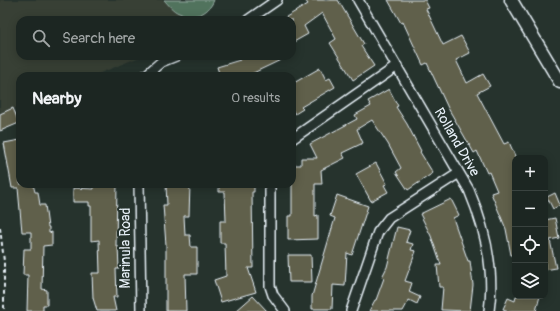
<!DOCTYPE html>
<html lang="en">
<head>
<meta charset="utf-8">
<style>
	:root { --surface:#1c2622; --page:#252e2a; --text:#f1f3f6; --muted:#a0a5a5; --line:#3a4340 }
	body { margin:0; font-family:Pangolin,sans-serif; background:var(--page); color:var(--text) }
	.controls { position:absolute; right:12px; bottom:12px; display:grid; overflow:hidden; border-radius:8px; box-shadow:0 2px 10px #0003 }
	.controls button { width:36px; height:36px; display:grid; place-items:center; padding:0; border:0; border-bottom:1px solid var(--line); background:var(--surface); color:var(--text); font:20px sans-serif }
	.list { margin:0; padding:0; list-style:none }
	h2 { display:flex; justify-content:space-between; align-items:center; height:52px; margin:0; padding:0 16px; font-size:17px }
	h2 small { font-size:13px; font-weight:400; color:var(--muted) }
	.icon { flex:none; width:22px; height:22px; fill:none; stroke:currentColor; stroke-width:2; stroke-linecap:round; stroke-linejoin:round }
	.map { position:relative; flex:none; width:560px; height:311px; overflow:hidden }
	.search { position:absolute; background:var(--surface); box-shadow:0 2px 10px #0003; left:16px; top:16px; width:280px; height:44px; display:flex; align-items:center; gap:10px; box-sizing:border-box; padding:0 14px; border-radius:12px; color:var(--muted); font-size:15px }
	.panel { position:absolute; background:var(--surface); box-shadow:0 2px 10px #0003; left:16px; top:72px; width:280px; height:116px; border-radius:12px }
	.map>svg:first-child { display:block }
</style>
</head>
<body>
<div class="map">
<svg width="560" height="311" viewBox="0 0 560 311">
	<rect width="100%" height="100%" fill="#26332d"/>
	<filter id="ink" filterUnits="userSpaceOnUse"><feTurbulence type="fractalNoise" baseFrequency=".025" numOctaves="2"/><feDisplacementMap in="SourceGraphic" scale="8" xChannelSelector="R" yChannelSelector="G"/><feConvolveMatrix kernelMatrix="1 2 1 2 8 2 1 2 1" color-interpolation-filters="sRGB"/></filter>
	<g filter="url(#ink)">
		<path fill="#374036" d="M0,0h214l-3,5 -7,8 -9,3 1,4h-176v36h122l-49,20h-73v30l-20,8z"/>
		<path fill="#51735d" stroke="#9cb2aa" d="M164,0h50c-6,15 -21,19 -35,13 -6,-2 -11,-9 -15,-13z"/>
		<path fill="#60604b" stroke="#e8f1f8" d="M305,0h33l26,44 -3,2 13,20 -21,14 -23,-37 6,-4 -14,-26 -18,13 4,8 -16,9v-23h-11l27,-16z
			M388,0h37l4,8 -3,1 17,36 18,-9 6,11 3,6 -14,7 11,23 16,-9 7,12 -13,7 27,51 5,-2 6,14v99h-4l-5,-26 -15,-36 6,-2 -8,-19 -2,1 -10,-22 -3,2 -26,-45 -21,-45 -4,2 -20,-43 -2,1z
			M238,56h51l-42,20h-27l-3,-9 23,-7z
			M320,68l6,12 4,-2 5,9 -34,20 2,2 -8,5 -3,-5v-25z
			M389,89l9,17 -2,1 11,17 14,27 -1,1 13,21 -25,17 -12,-18 5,-4 -13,-24 -16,-24 -15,9 6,14 -21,10 3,5 -24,12 1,14h-7v32l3,-1v24l-30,1v-24h4v-51h9v-7h16l-7,-14 47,-25 -2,-4 16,-9 -3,-5z
			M13,108l6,15 -19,8v-17z
			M20,140v44h13l2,8h3l2,13h5l3,22h1v6l3,-1v13l-9,1 -1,43 5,1v15h-4v6h-16l1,-36h-5l1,-26h7v-17h-9l-4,-44h-6l-8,-45z
			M376,163l11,21 -3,1 4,7 -17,9 -15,-27z
			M94,184h23l-1,62h2l1,23h-3l1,28h-4l3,14h-19l-4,-13 -1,-25h8l-1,-33 -8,1v-35h-2v-4h-16v-14l21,1z
			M166,184h24l-1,32h-5l1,19h5l1,12h6v27h-12l1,37h-20v-66l-3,-40h4z
			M219,184h35v8h-2l1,76h-5l8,24 -35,10 -7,-22 12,-4 -1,-33h-5v-22h6l-1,-29h-6z
			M555,193l5,12 -7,4 -6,-12z
			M337,195l31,11 -16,49 -5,-2 -2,33 -12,-1 -1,24h-20v-13l23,-78 -5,-2z
			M451,199l8,16 -6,3 15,43h2l3,24 -3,26 -29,-1 2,-23h-4l-2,-22h4l-10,-29 -11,-22z
			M555,218l4,20 -9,2 6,28 -11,2v-50z
			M397,227l13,3 -4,12 7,2 -2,6 5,1 -11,30 7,2 -3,9 11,5 -3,7 -8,-4 -6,11h-34l6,-11h1l8,-22 -2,-1 5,-10z
			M288,255h23l1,27h-23z
			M253,296l14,15h-31z
			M516,296h24l-4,15h-27l-6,-2 5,-11 7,3z"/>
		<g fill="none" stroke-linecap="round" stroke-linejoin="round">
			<g stroke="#e8f1f8" stroke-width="12">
				<path id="minor" d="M358,0l111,190c16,38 26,80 20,121
					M248,20l29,-20
					M145,76l16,-14 15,-6
					M292,139l105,-73
					M139,184l2,127
					M270,184v102l3,9 12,16
					M351,311l27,-79 11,-14 70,-45"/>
			</g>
			<g stroke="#e8f1f8" stroke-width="15">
				<path id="tertiary" d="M511,0l49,82"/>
			</g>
			<path stroke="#e8f1f8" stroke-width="2" stroke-dasharray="4 3" stroke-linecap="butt" d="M0,228l4,33v50"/>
			<use href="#minor" stroke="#26332d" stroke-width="9"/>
			<use href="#tertiary" stroke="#26332d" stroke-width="12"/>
		</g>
	</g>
	<g text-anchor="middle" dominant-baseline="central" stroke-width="4" stroke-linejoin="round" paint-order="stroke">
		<g font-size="14" fill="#e8f1f8" stroke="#26332d">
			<text transform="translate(457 142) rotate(60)">Rolland Drive</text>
			<text transform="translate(125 248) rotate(-90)">Marinula Road</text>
		</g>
	</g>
</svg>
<div class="controls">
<button>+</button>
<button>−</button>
<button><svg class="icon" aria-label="locate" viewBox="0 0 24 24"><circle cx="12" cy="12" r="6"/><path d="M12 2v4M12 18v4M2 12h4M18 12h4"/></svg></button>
<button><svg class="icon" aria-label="layers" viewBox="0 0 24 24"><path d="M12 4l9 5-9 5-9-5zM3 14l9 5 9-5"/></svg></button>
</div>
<div class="search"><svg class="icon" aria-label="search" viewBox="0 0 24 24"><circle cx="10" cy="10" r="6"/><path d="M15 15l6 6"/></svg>Search here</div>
<section class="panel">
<h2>Nearby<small>0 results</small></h2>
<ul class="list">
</ul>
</section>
</div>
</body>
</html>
